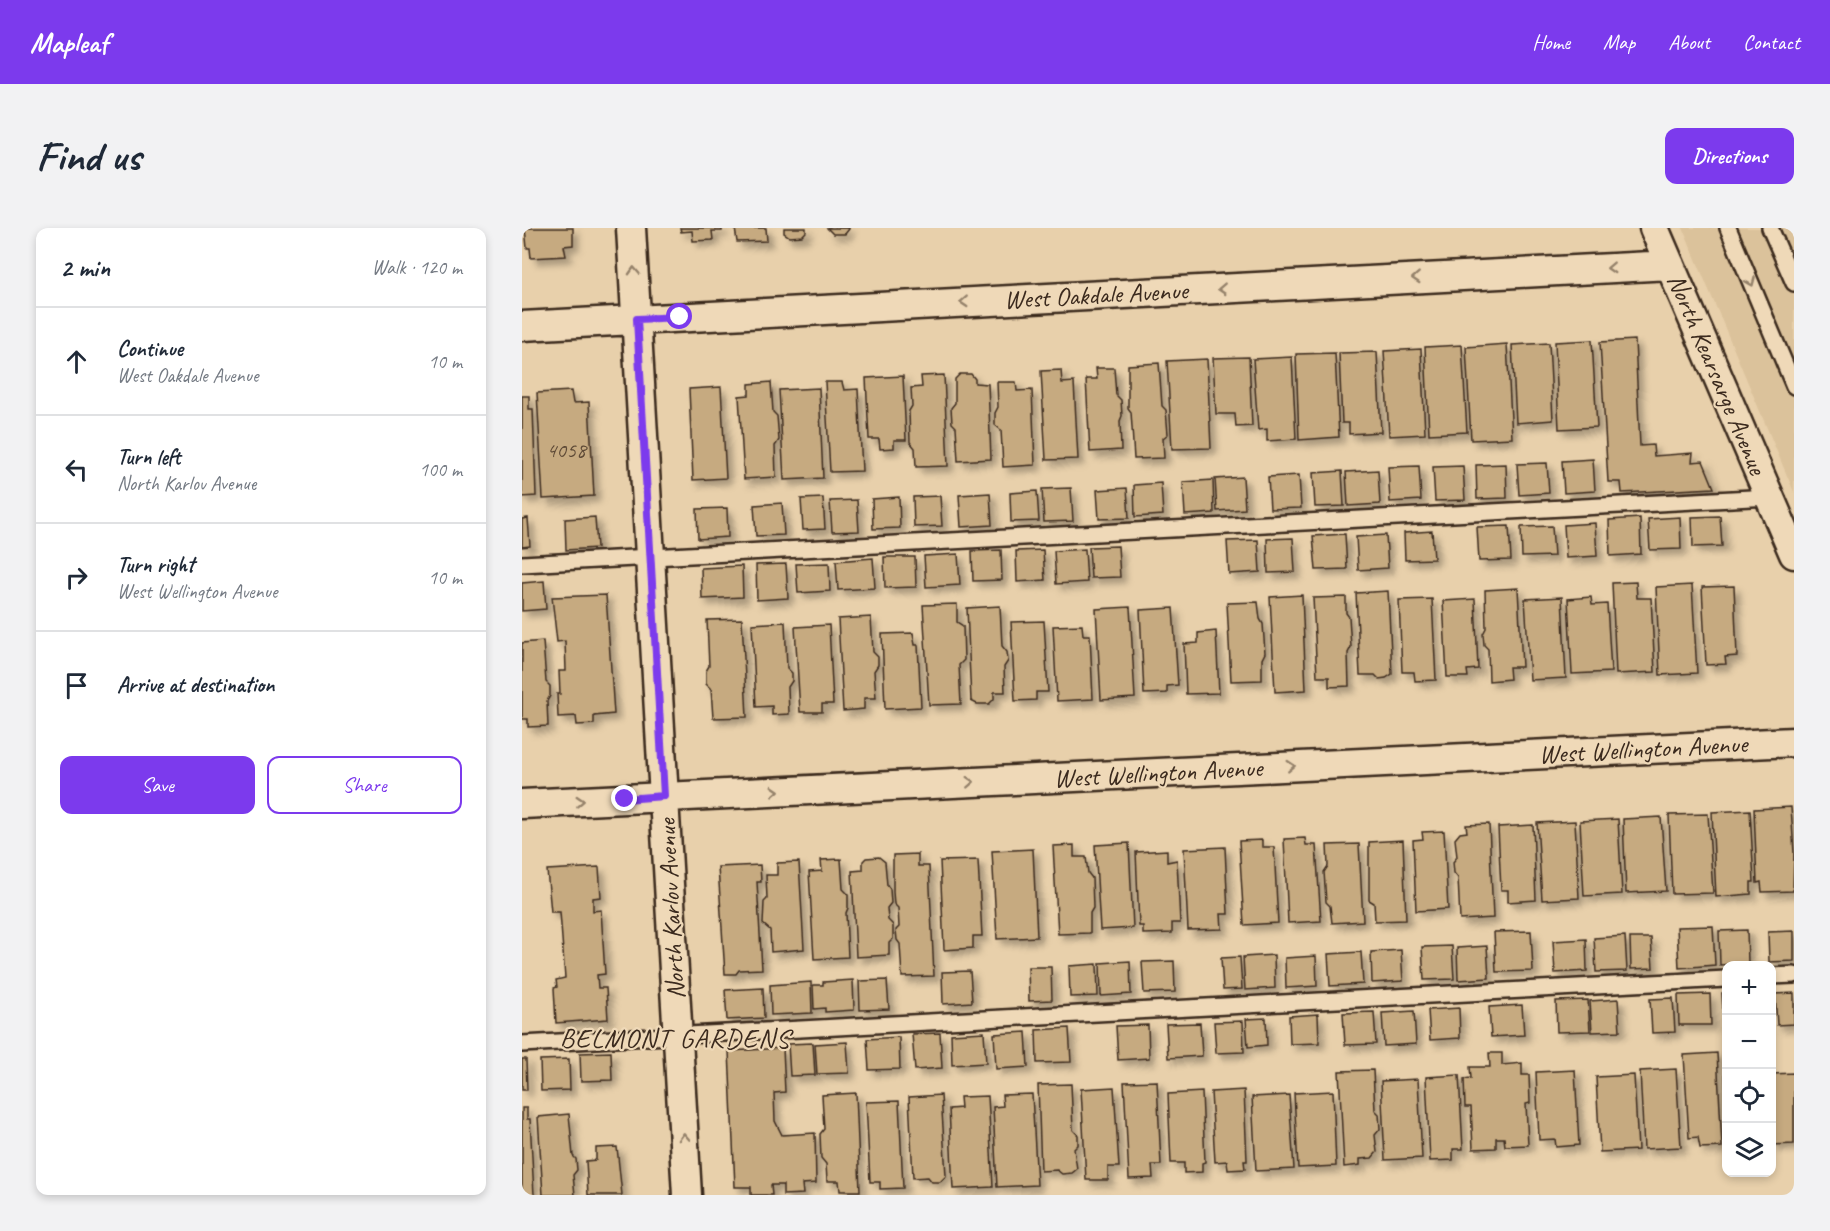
<!DOCTYPE html>
<html lang="en">
<head>
<meta charset="utf-8">
<style>
	:root { --surface:#fff; --page:#f2f2f3; --text:#1f2937; --muted:#747a83; --line:#e0e1e3; --accent:#7c3aed }
	body { margin:0; font-family:Caveat,sans-serif; background:var(--page); color:var(--text) }
	.controls { position:absolute; right:18px; bottom:18px; display:grid; overflow:hidden; border-radius:12px; box-shadow:0 3px 9px #0003 }
	.controls button { width:54px; height:54px; display:grid; place-items:center; padding:0; border:0; border-bottom:2px solid var(--line); background:var(--surface); color:var(--text); font:30px sans-serif }
	.stop { position:absolute; width:18px; height:18px; margin:-14px; border:4px solid #7c3aed; border-radius:50%; background:#fff }
	.stop.end { background:#7c3aed; border-color:#fff; box-shadow:0 2px 6px #0008 }
	.list { margin:0; padding:0; list-style:none }
	h2 { display:flex; justify-content:space-between; align-items:center; height:78px; margin:0; padding:0 24px; font-size:26px }
	h2 small { font-size:20px; font-weight:400; color:var(--muted) }
	.list li { display:grid; grid-template-columns:39px 1fr auto; gap:18px; align-items:center; box-sizing:border-box; height:108px; padding:0 24px; border-top:2px solid var(--line) }
	.list b { display:block; font-size:22px; white-space:nowrap }
	.list p { margin:0; font-size:20px; white-space:nowrap; color:var(--muted) }
	.list em { font-size:20px; font-style:normal; color:var(--muted) }
	.actions { display:flex; gap:12px; padding:18px 24px }
	.actions a { flex:1; padding:14px 0; border:2px solid var(--accent); border-radius:12px; text-align:center; font-size:21px; color:var(--accent) }
	.actions .main { background:var(--accent); color:#fff }
	.icon { flex:none; width:33px; height:33px; fill:none; stroke:currentColor; stroke-width:2; stroke-linecap:round; stroke-linejoin:round }
	.map { position:relative; flex:none; width:1272px; height:967px; overflow:hidden; border-radius:12px }
	header { display:flex; align-items:center; gap:36px; box-sizing:border-box; height:84px; padding:0 30px; background:var(--accent); color:#fff }
	header strong { font-size:28px }
	nav { display:flex; gap:33px; margin-inline-start:auto; font-size:21px }
	.intro { display:flex; align-items:center; justify-content:space-between; box-sizing:border-box; height:144px; padding:0 36px }
	h1 { margin:0; font-size:42px }
	.button { padding:15px 27px; border-radius:12px; background:var(--accent); color:#fff; font-size:21px; font-weight:700 }
	main { display:flex; gap:36px; padding:0 36px }
	aside { flex:1; background:var(--surface); border-radius:12px; box-shadow:0 3px 9px #0003 }
	.map>svg:first-child { display:block }
</style>
</head>
<body>
<header>
<strong>Mapleaf</strong>
<nav><a>Home</a><a>Map</a><a>About</a><a>Contact</a></nav>
</header>
<div class="intro"><h1>Find us</h1><a class="button">Directions</a></div>
<main>
<aside>
<h2>2 min<small>Walk · 120 m</small></h2>
<ul class="list">
<li><svg class="icon" aria-label="ahead" viewBox="0 0 24 24"><path d="M12 20V5M6 11l6-6 6 6"/></svg><div><b>Continue</b><p>West Oakdale Avenue</p></div><em>10 m</em></li>
<li><svg class="icon" aria-label="left" viewBox="0 0 24 24"><path d="M17 20v-9H6M10 6l-5 5 5 5"/></svg><div><b>Turn left</b><p>North Karlov Avenue</p></div><em>100 m</em></li>
<li><svg class="icon" aria-label="right" viewBox="0 0 24 24"><path d="M7 20v-9h11M14 6l5 5-5 5"/></svg><div><b>Turn right</b><p>West Wellington Avenue</p></div><em>10 m</em></li>
<li><svg class="icon" aria-label="arrive" viewBox="0 0 24 24"><path d="M6 21V4h12l-3 4 3 4H6"/></svg><div><b>Arrive at destination</b></div></li>
</ul>
<div class="actions"><a class="main">Save</a><a>Share</a></div>
</aside>
<div class="map">
<svg width="1272" height="967" viewBox="0 0 1272 967">
	<defs>
		<filter id="shadow"><feDropShadow dx="5.5" dy="5.5" stdDeviation="3" flood-color="#0004"/></filter>
	</defs>
	<rect width="100%" height="100%" fill="#e8d0ab"/>
	<filter id="ink" filterUnits="userSpaceOnUse"><feTurbulence type="fractalNoise" baseFrequency=".0167" numOctaves="2"/><feDisplacementMap in="SourceGraphic" scale="12" xChannelSelector="R" yChannelSelector="G"/><feConvolveMatrix kernelMatrix="1 2 1 2 8 2 1 2 1" color-interpolation-filters="sRGB"/></filter>
	<g filter="url(#ink)">
		<path fill="#dbc29b" d="M1161,0h111v264l-104,-247z"/>
		<path fill="#c6aa80" stroke="#3b2a1e" stroke-width="1.5" filter="url(#shadow)" d="M3,0h48v17l-9,1 2,10 -35,2 -1,-10h-3z
			M158,0h42v3h-10l1,9 -20,1 -1,-10 -11,1z
			M213,0h31l1,13 -30,1z
			M262,0h22v4l-4,4 -12,1 -6,-4z
			M305,0h22v1l-4,5h-12z
			M1070,112l5,87 -38,2 -4,-87z
			M1113,112l5,106 13,-1 1,11 39,-3 -1,9 11,-1 11,27 -92,5 -1,-11h-13l-8,-140z
			M1027,115l4,77 -37,3 -4,-78z
			M985,116l5,94 -41,2 -5,-93z
			M940,117l5,87 -38,2 -4,-87z
			M899,121l4,85 -36,2 -5,-85z
			M855,124l4,80 -32,2v-11h-7l-3,-70z
			M813,125l4,84 -40,3 -3,-86z
			M727,129l3,69 -16,1 -1,-13h-19l-3,-56z
			M770,129l4,82 -29,2v-12l-9,1 -5,-71z
			M685,131l4,89 -39,1 -5,-88z
			M637,135l3,43 4,4 2,24 -5,4 1,20 -30,1 -3,-47 -3,-4v-43z
			M574,140h18l2,27 5,5 1,16 -2,5 1,29 -31,2 -4,-73h11z
			M539,142l1,13 12,-1 4,77 -32,1 -5,-89z
			M438,146h11l4,5v4l13,1 3,75 -33,2 -2,-34 -4,-4 -1,-15 4,-5v-24z
			M422,147l4,91 -32,1 -1,-19 -5,-6 -1,-31 3,-5 -1,-18 11,-1 -1,-11z
			M381,148l3,64h-12v8l-14,1 -1,-10h-10l-3,-61z
			M249,154l2,30 4,4 2,24 -4,6 1,31 -32,2 -5,-83 10,-1v-11z
			M303,154h17l2,8 14,-1 4,82 -32,1z
			M475,154h19l1,9 15,-1 3,75 -32,2 -2,-37 -6,-5v-12l3,-6z
			M199,159l5,91 -33,2 -4,-91z
			M297,160l4,90 -39,2 -5,-90z
			M49,163l2,12 16,-1 5,94 -51,3 -6,-106z
			M0,168h7v13h4l3,87 -14,1z
			M1071,231l2,32 -31,2 -2,-32z
			M1025,235l2,30 -30,2 -2,-31z
			M984,236l1,34 -30,1 -1,-34z
			M897,238l2,34 -31,2 -2,-35z
			M941,238l2,34 -30,1 -2,-34z
			M856,242l2,34 -32,2 -2,-34z
			M820,243l2,35 -29,1 -2,-34z
			M777,247l2,33 -31,1 -2,-32z
			M721,249l2,32 -28,2 -2,-32z
			M691,252l1,33 -29,2 -2,-33z
			M639,255l2,32 -28,2 -1,-32z
			M549,260l2,33 -29,1 -2,-33z
			M605,260l2,30 -30,1 -2,-29z
			M515,263l2,30 -28,1 -1,-29z
			M468,265l2,32 -31,2 -2,-32z
			M418,268l2,30 -28,1 -1,-30z
			M377,269l1,31 -27,1 -1,-30z
			M301,270l2,31 -22,1 -2,-31z
			M335,272l2,31 -27,1 -2,-31z
			M260,275l2,32 -28,1 -2,-31z
			M205,280l1,29 -30,2 -1,-30z
			M1198,288l2,30 -29,1 -1,-30z
			M73,289l2,31 -31,2 -1,-31z
			M1158,289l1,32 -31,1 -2,-31z
			M6,290l2,28 -8,1v-28z
			M1118,290l1,36 -31,2 -1,-36z
			M1073,295l2,33 -31,2 -2,-33z
			M987,298l2,34 -32,1 -2,-34z
			M1030,298l2,30 -32,1 -1,-30z
			M910,303l2,28 -29,1 -1,-27z
			M823,306l2,35 -31,1 -3,-34z
			M864,307l2,33 -30,2 -2,-33z
			M771,310l2,34 -27,1 -1,-34z
			M736,312l2,32 -31,2 -2,-33z
			M596,318l2,31 -29,1 -2,-31z
			M563,321l2,33 -31,2 -2,-33z
			M479,322l1,30 -29,1 -1,-30z
			M521,322l2,30 -28,2 -1,-31z
			M436,326l2,31 -34,2 -2,-31z
			M362,329h31l1,30 -31,1z
			M351,330l2,30 -37,2 -2,-29z
			M307,335l1,28 -32,2 -2,-29z
			M264,336l2,34 -31,2 -1,-35z
			M220,338l1,31 -41,2 -1,-31z
			M22,353l2,28 -24,2v-28z
			M1114,354l1,16h14l4,74 -39,2 -4,-91z
			M1170,357l5,88 -37,2 -4,-88z
			M1212,358l3,70 -12,1 1,7 -20,1 -4,-78z
			M996,360l4,79h-13l1,12 -21,2 -1,-32 -4,-4 -1,-11 3,-6 -1,-38z
			M866,363l4,83 -6,4 -7,1 -4,-4h-15l-4,-82z
			M84,367l8,119 -20,2v8l-17,1 -1,-9 -18,1 -1,-23h3l-1,-23h7l-1,-30 -8,1 -5,-45z
			M780,367l4,95 -31,2 -5,-95z
			M824,369v16l3,4 2,30 -3,6 1,33 -20,1v-10h-12l-4,-79z
			M1040,369l4,81 -36,2 -5,-81z
			M1069,369l1,8 15,-1 4,68 -39,2 -4,-75z
			M910,371l4,81 -21,1 -1,-9h-12l-3,-72z
			M953,371l3,70 -11,1 1,7h-21l-4,-76z
			M736,374l2,17 3,5 2,29 -3,6v21l-31,1 -4,-78z
			M435,376v18l6,4 1,34 -5,5 2,39 -32,1 -6,-100z
			M478,378l2,40 5,6 1,9 -4,6 1,25h-11v7l-5,5h-12l-6,-3 -4,-93z
			M608,379l5,91 -34,2 -5,-91z
			M651,380l5,77 -11,1v7l-23,1 -4,-84z
			M349,389l2,35 5,5v8l-4,6 2,27h-12v11l-21,2 -5,-92z
			M220,391l5,98 -34,1 -2,-29 -5,-5v-13l3,-5 -2,-46z
			M522,393l4,71h-12v8l-21,1 -4,-79z
			M263,394l2,46 5,5v8l-4,6 1,27 -17,1v-9l-16,1 -4,-83z
			M307,397l4,79h-11v8h-22l-5,-85z
			M560,397l1,10h7l3,64 -36,2 -4,-75z
			M694,403l3,62 -33,1 -2,-50 14,-1v-10z
			M391,405l2,12h3l3,62 -36,2 -3,-75z
			M21,413l3,41 4,4v10l-3,5 1,25 -20,1v-8h-6v-76z
			M1269,579l3,46 -1,38 -31,1 -1,-10 -4,1 -3,-74z
			M1228,582l4,72h-3v12l-35,3 -4,-85z
			M1186,586l5,79 -41,1 -3,-79z
			M1139,589l5,74 -40,2 -3,-74z
			M1096,591l4,75 -38,2 -4,-75z
			M1053,593l4,77 -37,2 -5,-77z
			M967,596l4,94 -33,2 -2,-42 -4,-5 -1,-11 4,-5 -2,-18 5,-6 7,-1 -1,-7z
			M1011,597l3,75 -28,2v-12h-7l-3,-63z
			M922,603l4,78 -32,2 -3,-71 10,-1 -1,-7z
			M783,610l1,7h10l5,76 -33,2 -4,-84z
			M740,612v7h12l4,76 -34,2 -5,-84z
			M881,612l3,80 -31,1 -1,-18 -5,-3v-58z
			M607,615l4,85 -33,2 -5,-85z
			M837,616l4,77 -31,2 -2,-17 -4,-4 -2,-30 4,-6 -1,-21z
			M552,617v12h12l2,16 4,5 1,30 -3,5v20l-32,1 -5,-88z
			M703,619l3,67h-7l1,15 -34,1 -4,-81z
			M511,621l4,88 -40,2 -5,-88z
			M645,622v12l10,-2 3,63h-8v10l-29,1v-8h-4l-3,-74z
			M396,626v12h11l5,110 -32,1 -2,-33 -3,-4 -1,-10 3,-3 -1,-19 -4,-4 -1,-12v-37z
			M357,629l6,5 2,23 3,4 1,14 -4,5 1,12 5,5v14l-4,4v12l-33,2 -4,-86 11,-1v-9l3,-3z
			M319,631l2,30 5,5v14l-2,5 2,44 -34,2 -5,-87 13,-1 -1,-11z
			M456,632l4,76h-9v12l-29,2 -4,-89z
			M277,634l5,87 -33,3 -1,-22 -7,-6 1,-22 3,-3 -1,-24h11v-12z
			M238,637l1,17h-4l5,87 -23,1 -3,4h-11l-7,-107z
			M77,639l2,30 -8,1v13l8,-1 4,64 -8,1 1,13h8l2,31 -52,4 -2,-35 3,-1 -1,-7 9,-2 -5,-66h-9l-4,-42z
			M1191,698l2,39 -36,3 -2,-41z
			M1225,702l1,33 -28,2 -1,-34z
			M1009,703l2,40 -37,1 -2,-40z
			M1272,703v30l-25,1 -1,-30z
			M1103,708l2,35 -31,1 -2,-34z
			M1108,710h21l2,30 -22,1z
			M1064,711l1,32 -32,2 -2,-32z
			M930,718l2,33 -30,1 -2,-33z
			M965,718l2,32 -31,2 -1,-32z
			M879,722l2,31 -31,2 -1,-31z
			M839,724l2,32 -33,2 -2,-32z
			M752,727l1,33 -30,2 -2,-33z
			M794,728l1,30 -31,2 -1,-30z
			M718,729l2,32 -19,1 -2,-32z
			M608,733l1,33 -30,2 -1,-33z
			M652,733l1,31 -31,1 -2,-31z
			M575,736l1,32 -28,1 -1,-31z
			M506,739h23l1,33 -23,1z
			M448,743l2,31 -29,2 -1,-32z
			M331,752l1,30 -29,2v-4l-11,1 -1,-24h10v-3z
			M365,752l2,29 -29,1 -1,-29z
			M289,754l1,31 -41,2 -1,-30z
			M241,760l1,30 -37,2 -2,-30z
			M1200,765h4v34h-2z
			M1272,765v31l-17,1 -2,-31z
			M1188,766l1,31h-32l-1,-30z
			M1151,770l2,34 -23,1 -2,-34z
			M1096,771l2,32 -28,1 -2,-31z
			M1066,772l2,31 -33,1 -1,-31z
			M1000,777l2,30 -33,2 -2,-30z
			M937,780l1,30 -30,2 -2,-30z
			M892,783l2,33 -32,2 -2,-33z
			M852,784l2,32 -31,1 -2,-32z
			M796,786l1,29 -29,1 -1,-28z
			M744,790l1,27 -19,2 -2,-28z
			M721,793l1,31 -28,1 -2,-31z
			M678,795l2,33 -34,2 -2,-34z
			M626,797l1,33 -31,2 -2,-34z
			M547,800l2,34 -34,1 -1,-33z
			M462,804l2,31 -34,2 -1,-31z
			M504,804l2,35 -32,2 -2,-35z
			M418,805l2,35 -27,2 -3,-36z
			M377,809l1,32 -31,1 -2,-31z
			M325,814l2,31 -32,1 -2,-30z
			M291,815l2,32 -25,1 -2,-32z
			M261,820l2,44 -11,1 1,28 7,14 33,-2 1,50 -14,1 1,10 -20,1v-10h-12l1,10h-21v-8h-16l-6,-136z
			M89,824l1,28 -31,1 -1,-28z
			M967,825h13v12l20,-2v12h7l1,28 -4,1 2,41 -23,1 -1,-8h-8v10l-23,1 -2,-42h-6l-1,-28 7,-1 -1,-11h20z
			M1195,825l5,94 -22,1 -2,-11 -9,1 -5,-83z
			M0,831h4l1,31h-5z
			M47,831l1,31 -29,1 -1,-31z
			M1203,838h1v44z
			M1154,841l5,78 -37,2 -4,-78z
			M851,842l2,40 4,4 1,15 -5,6 2,17 -5,6 -12,1v6l-16,2 -5,-96z
			M1053,842l4,75 -23,2 -1,-8 -16,1 -3,-68z
			M1272,845v71l-22,1v-71z
			M937,847l4,74h-10v11l-23,1 -4,-84z
			M1112,847l4,75 -38,2 -4,-75z
			M896,851l4,79 -37,2 -4,-79z
			M635,853l4,84h-9l1,13 -24,1 -5,-97z
			M549,856l2,46 5,5v10l-4,4 3,20 -5,4 -10,1 -5,-4 -16,1 -3,-86z
			M592,859l5,80h-11v13h-22l-5,-91z
			M722,862l3,71h-3l1,8 -17,1 -1,-9 -12,1 -4,-70z
			M811,863l3,75 -38,2 -4,-75z
			M680,864l3,70 -3,1v9l-18,1v-10h-13l-3,-69z
			M334,865l4,98h-20l-1,-10h-12l-1,-17 -5,-6 -1,-24 4,-5 -2,-34z
			M510,866l5,91 -40,2 -4,-80 10,-1 -1,-11z
			M419,867l5,81 -6,6h-8l-4,-5 -15,1 -4,-81z
			M767,867l5,74 -38,2 -4,-74z
			M466,868l5,91 -40,2 -4,-80 12,-1 -1,-11z
			M377,873l4,87 -23,1v-7h-10l-4,-80z
			M0,880h5v11h3l4,76h-12z
			M47,886l4,42 3,3 1,11 -4,5 2,20h-32l-5,-78z
			M95,919l5,48h-34l-2,-34 10,-1v-12z"/>
		<g fill="none" stroke-linecap="round" stroke-linejoin="round">
			<g stroke="#3b2a1e" stroke-width="20">
				<path id="service" d="M1206,0l66,158
					M1248,0l24,55
					M0,336l1248,-67
					M1250,748l22,-1
					M0,816l1204,-65"/>
			</g>
			<g stroke="#3b2a1e" stroke-width="33">
				<path id="minor" d="M109,0l56,967
					M1132,0l140,326
					M0,98l1148,-61
					M0,576l1272,-62"/>
			</g>
			<use href="#service" stroke="#efd9b8" stroke-width="15"/>
			<use href="#minor" stroke="#efd9b8" stroke-width="28"/>
		</g>
		<defs><path id="oneway-chevron" d="M-2-3.5L2.5 0L-2 3.5" fill="none" stroke-width="1.6" stroke-linecap="round" stroke-linejoin="round" transform="scale(1.5)"/></defs>
		<g stroke="#95826b">
			<use href="#oneway-chevron" transform="translate(1089 40) rotate(177)"/>
			<use href="#oneway-chevron" transform="translate(112 43) rotate(-93)"/>
			<use href="#oneway-chevron" transform="translate(894 50) rotate(177)"/>
			<use href="#oneway-chevron" transform="translate(1229 54) rotate(67)"/>
			<use href="#oneway-chevron" transform="translate(700 61) rotate(177)"/>
			<use href="#oneway-chevron" transform="translate(442 74) rotate(177)"/>
			<use href="#oneway-chevron" transform="translate(769 538) rotate(-3)"/>
			<use href="#oneway-chevron" transform="translate(448 554) rotate(-3)"/>
			<use href="#oneway-chevron" transform="translate(253 563) rotate(-3)"/>
			<use href="#oneway-chevron" transform="translate(58 573) rotate(-3)"/>
			<use href="#oneway-chevron" transform="translate(162 909) rotate(-93)"/>
		</g>
	</g>
	<g fill="none" stroke-linecap="round" stroke-linejoin="round" filter="url(#ink)">
		<path stroke="#7c3aed" stroke-width="8" d="M103,571l39,-3 -27,-477 43,-2"/>
	</g>
	<g text-anchor="middle" dominant-baseline="central" stroke-width="4.5" stroke-linejoin="round" paint-order="stroke">
		<g font-size="22" fill="#5e4a36">
			<text x="44" y="222">4058</text>
		</g>
		<g font-size="26" fill="#3b2a1e" stroke="#efd9b8">
			<text transform="translate(574 67) rotate(-3)">West Oakdale Avenue</text>
			<text transform="translate(1195 146) rotate(67)">North Kearsarge Avenue</text>
			<text transform="translate(1121 521) rotate(-3)">West Wellington Avenue</text>
			<text transform="translate(636 545) rotate(-3)">West Wellington Avenue</text>
			<text transform="translate(149 681) rotate(-93)">North Karlov Avenue</text>
		</g>
		<g font-size="27" letter-spacing="1.5" fill="#3b2a1e" stroke="#efd9b8">
			<text x="153" y="810">BELMONT GARDENS</text>
		</g>
	</g>
</svg>
<div class="controls">
<button>+</button>
<button>−</button>
<button><svg class="icon" aria-label="locate" viewBox="0 0 24 24"><circle cx="12" cy="12" r="6"/><path d="M12 2v4M12 18v4M2 12h4M18 12h4"/></svg></button>
<button><svg class="icon" aria-label="layers" viewBox="0 0 24 24"><path d="M12 4l9 5-9 5-9-5zM3 14l9 5 9-5"/></svg></button>
</div>
<div class="stop" style="left:158px;top:89px"></div>
<div class="stop end" style="left:103px;top:571px"></div>
</div>
</main>
</body>
</html>
